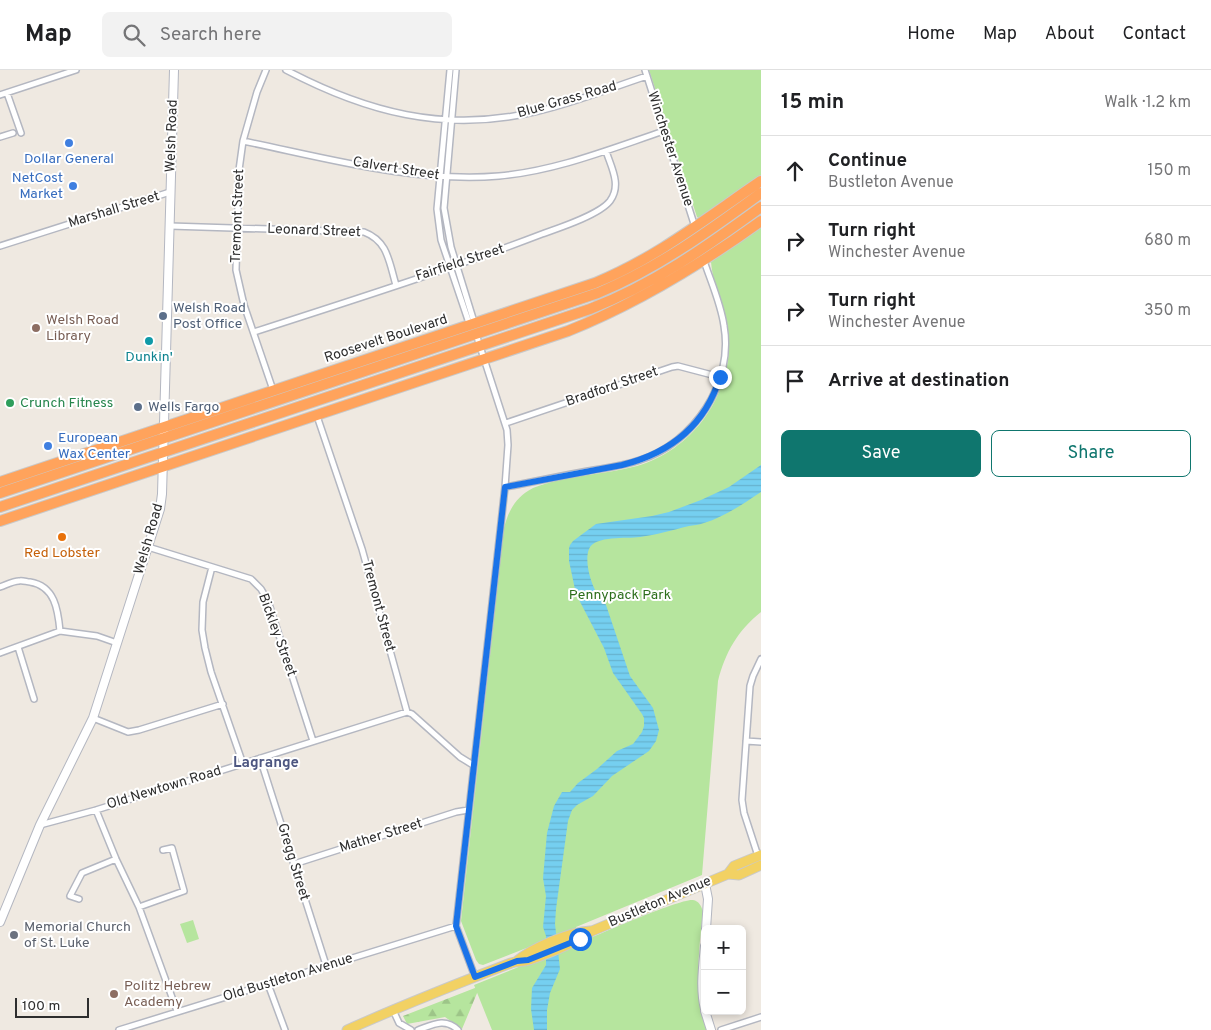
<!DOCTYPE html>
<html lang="en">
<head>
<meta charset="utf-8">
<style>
	:root { --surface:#fff; --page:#f2f2f2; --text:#202124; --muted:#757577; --line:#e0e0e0; --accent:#0f766e }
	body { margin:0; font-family:Overpass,sans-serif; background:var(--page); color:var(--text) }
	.controls { position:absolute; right:15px; bottom:15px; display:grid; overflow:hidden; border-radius:8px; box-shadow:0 2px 8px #0003 }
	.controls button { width:45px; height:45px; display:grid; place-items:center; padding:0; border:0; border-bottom:1px solid var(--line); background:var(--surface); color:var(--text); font:25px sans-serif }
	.scale { position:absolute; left:15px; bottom:12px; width:74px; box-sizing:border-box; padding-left:5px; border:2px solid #2e2e2e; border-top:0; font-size:14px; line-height:18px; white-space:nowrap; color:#2e2e2e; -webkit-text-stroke:4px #fff; paint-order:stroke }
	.stop { position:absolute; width:15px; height:15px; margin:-11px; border:4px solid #1a73e8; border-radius:50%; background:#fff }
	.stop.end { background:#1a73e8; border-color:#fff; box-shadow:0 1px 5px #0008 }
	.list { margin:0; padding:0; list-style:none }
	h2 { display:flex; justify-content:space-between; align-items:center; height:65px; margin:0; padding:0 20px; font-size:21px }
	h2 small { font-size:16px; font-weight:400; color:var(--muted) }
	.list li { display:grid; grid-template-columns:32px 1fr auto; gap:15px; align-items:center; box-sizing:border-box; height:70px; padding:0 20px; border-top:1px solid var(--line) }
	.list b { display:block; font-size:19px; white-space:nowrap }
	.list p { margin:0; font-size:16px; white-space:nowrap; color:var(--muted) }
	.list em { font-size:16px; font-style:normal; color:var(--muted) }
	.actions { display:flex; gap:10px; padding:15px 20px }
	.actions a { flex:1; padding:11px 0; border:1px solid var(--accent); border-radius:8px; text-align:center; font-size:18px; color:var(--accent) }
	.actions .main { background:var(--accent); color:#fff }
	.icon { flex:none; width:28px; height:28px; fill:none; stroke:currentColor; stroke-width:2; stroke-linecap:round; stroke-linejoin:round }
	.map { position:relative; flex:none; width:761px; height:960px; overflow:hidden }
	header { display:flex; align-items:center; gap:30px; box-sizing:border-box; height:70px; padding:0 25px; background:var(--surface); border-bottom:1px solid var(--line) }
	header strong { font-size:24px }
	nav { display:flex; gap:28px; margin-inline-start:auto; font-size:18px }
	.search { width:350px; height:45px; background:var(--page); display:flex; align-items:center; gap:12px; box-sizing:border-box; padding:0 18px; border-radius:8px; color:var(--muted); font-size:19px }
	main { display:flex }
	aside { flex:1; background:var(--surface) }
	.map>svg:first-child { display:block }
</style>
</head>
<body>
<header>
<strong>Map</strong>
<div class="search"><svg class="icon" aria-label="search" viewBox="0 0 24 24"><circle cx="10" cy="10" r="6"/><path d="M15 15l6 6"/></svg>Search here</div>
<nav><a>Home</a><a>Map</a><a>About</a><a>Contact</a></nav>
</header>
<main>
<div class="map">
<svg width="761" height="960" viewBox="0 0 761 960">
	<defs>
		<pattern id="forest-firs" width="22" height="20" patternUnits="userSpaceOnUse" patternTransform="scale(1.25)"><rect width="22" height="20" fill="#b6e59e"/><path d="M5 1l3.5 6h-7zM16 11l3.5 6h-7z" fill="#9dc588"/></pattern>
		<pattern id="water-rules" width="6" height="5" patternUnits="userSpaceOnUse" patternTransform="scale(1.25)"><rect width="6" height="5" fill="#75cff0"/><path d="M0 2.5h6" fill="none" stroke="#66b2ce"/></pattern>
	</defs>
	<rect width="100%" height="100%" fill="#efe9e1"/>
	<path fill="url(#forest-firs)" d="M480,916l-18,43 -17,-12 -38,7 -4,-8z"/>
	<path fill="#b6e59e" d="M649,0h112v105l-60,44 -4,-2z
		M761,155v387c-23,18 -36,41 -43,69l-16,194 -126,52 3,16c16,-7 102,-45 114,-43 6,1 8,6 10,11 -4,40 -10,80 4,119h-215l-18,-45 57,-23 -2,-15 -46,18 -4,-1 -3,-4 -15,-39 43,-393c5,-19 12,-31 29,-40 33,-13 70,-13 104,-22 55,-16 94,-69 92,-127 -1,-27 -16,-51 -18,-77z
		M193,850l6,19 -12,4 -7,-19z"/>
	<path fill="url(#water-rules)" d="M761,395v27c-18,12 -37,25 -57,31 -5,2 -11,2 -15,3 -17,4 -33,9 -49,11 -13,2 -45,-2 -51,12 -5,12 2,37 10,47 3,4 5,5 7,9l24,71 23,32 6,22 -3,11 -7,10 -37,25 -19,20 -16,9 -5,5 -4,11 -12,88 -1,15 5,45 -10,24 -3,17v20h-13l-3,-21 1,-21 14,-23v-29l-3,-9 3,-31 -3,-18 4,-45 7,-27 8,-14h8l8,-9 19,-14 20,-18 16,-7 9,-12 2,-6v-8l-2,-4 -29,-41 -9,-25 -28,-54 -7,-33v-13l1,-3 3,-4 23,-17 56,-8 17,-4 32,-12 28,-13z"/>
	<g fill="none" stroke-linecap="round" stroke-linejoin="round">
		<g stroke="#b4b7c1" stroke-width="8">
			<path id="street" d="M266,0l-9,22 -14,49 -4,29 -3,100 8,35 29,85
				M286,0c80,42 158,63 248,42 38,-8 76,-24 113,-36
				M450,0l-13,139 4,31 29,86
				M456,0l-12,138 7,39 24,78
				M645,0l50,157
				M7,23l14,40
				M0,25l76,-25
				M0,67l13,-4
				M243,71c83,17 171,42 256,35 57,-5 111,-27 165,-45
				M170,156l194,6c24,9 25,30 32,53
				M0,176l170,-54
				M254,262c96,-31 194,-62 288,-98 17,-6 57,-19 68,-33 12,-16 1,-34 -4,-50
				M317,346l45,133 45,163
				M506,353l166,-56 6,-1 42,11
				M505,417c28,-5 55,-11 83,-16 17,-3 35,-5 52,-11 54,-17 94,-77 84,-134 -3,-22 -13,-44 -20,-65
				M148,477l103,32 10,10 7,12 45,140
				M212,497l-9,35 -1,28 3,18 6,24 32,92
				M0,517c6,-2 13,-6 19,-6 3,-1 8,1 11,1 25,4 28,28 30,49
				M18,577l16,52
				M0,583l60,-22 37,5 20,7
				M93,648l35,14 11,-2 84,-26
				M746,671l15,1
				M260,688l66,207
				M96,740l20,49 23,48 38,104
				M40,755l56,-15 311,-98 5,2 48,43 13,8
				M758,786l-14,-43 -2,-13 8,-114 3,-10 8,-17
				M294,794l162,-52 12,-2
				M79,829l-9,-3 12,-23 34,-14
				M139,837l45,-16 -12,-43 -9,2
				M475,907l-19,-51 49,-439 3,-42 -1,-15 -31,-96
				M268,914l17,46
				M393,940l6,13 12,7
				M119,960l337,-104
				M418,960c14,-5 27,-13 40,0
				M721,960l40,-13"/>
		</g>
		<g stroke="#b4b7c1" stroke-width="10">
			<path id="secondary" d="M705,814l3,15 -2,30
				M0,852l40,-97 53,-107 67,-209 2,-15 12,-424
				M705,876c-2,21 -5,43 0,63
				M705,941l6,19"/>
		</g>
		<g stroke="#c9c9c9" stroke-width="11">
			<path id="primary" d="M728,804l11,1 22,-10
				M517,891c15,-13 53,-29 73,-30
				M347,960c54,-24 109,-46 164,-67 6,-2 12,-1 18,-3 21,-7 45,-17 63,-29l136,-57 6,-8 27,-11"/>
		</g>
		<g stroke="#c9c9c9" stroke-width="12">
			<path id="highway" d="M0,412l595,-199c63,-26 110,-64 166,-102
				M0,423l598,-200c60,-25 111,-62 163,-100
				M0,437l590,-198c64,-25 116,-62 171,-102
				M0,451l568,-190c70,-28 132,-66 193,-110"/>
		</g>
		<use href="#street" stroke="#fff" stroke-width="5"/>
		<use href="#secondary" stroke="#fff" stroke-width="8"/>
		<use href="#primary" stroke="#f2d163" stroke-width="9"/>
		<use href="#highway" stroke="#ffa35c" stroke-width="10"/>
	</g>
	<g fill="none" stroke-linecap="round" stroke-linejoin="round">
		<path stroke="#1a73e8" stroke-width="6" d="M580,869l-52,21 -11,1 -42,16 -19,-51 49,-439 117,-22c48,-12 83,-39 98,-88"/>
	</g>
	<g fill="#3f7fe0" stroke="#fff" stroke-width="2">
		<circle cx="69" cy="73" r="5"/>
		<circle cx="73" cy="116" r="5"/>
		<circle cx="48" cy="376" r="5"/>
	</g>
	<g fill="#5c6f8a" stroke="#fff" stroke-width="2">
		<circle cx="163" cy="246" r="5"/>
		<circle cx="138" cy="337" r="5"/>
	</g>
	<g fill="#8d6e63" stroke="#fff" stroke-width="2">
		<circle cx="36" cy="258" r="5"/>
		<circle cx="114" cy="924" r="5"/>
	</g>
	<circle fill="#0f9aa8" stroke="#fff" stroke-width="2" cx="149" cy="271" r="5"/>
	<circle fill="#2e9e5b" stroke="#fff" stroke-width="2" cx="10" cy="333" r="5"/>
	<circle fill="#e8710a" stroke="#fff" stroke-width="2" cx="62" cy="467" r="5"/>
	<circle fill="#6b7280" stroke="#fff" stroke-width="2" cx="14" cy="865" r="5"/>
	<g text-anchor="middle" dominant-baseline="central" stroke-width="4" stroke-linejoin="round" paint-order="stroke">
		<g font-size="14" fill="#2e2e2e" stroke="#fff">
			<text transform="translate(567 30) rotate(-16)">Blue Grass Road</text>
			<text transform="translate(172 66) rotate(-88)">Welsh Road</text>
			<text transform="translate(670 79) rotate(72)">Winchester Avenue</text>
			<text transform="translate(396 99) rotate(9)">Calvert Street</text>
			<text transform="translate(114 140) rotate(-17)">Marshall Street</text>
			<text transform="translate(238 146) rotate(-88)">Tremont Street</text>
			<text transform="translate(314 161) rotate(2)">Leonard Street</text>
			<text transform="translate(460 193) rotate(-18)">Fairfield Street</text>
			<text transform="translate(386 269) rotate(-18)">Roosevelt Boulevard</text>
			<text transform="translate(612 317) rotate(-19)">Bradford Street</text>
			<text transform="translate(149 469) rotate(-74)">Welsh Road</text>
			<text transform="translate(378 536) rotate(75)">Tremont Street</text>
			<text transform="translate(277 565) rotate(70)">Bickley Street</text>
			<text transform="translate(164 718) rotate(-17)">Old Newtown Road</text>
			<text transform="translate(381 766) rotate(-17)">Mather Street</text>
			<text transform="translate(293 792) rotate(73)">Gregg Street</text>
			<text transform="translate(660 832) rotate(-23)">Bustleton Avenue</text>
			<text transform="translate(288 908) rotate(-17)">Old Bustleton Avenue</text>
		</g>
		<g font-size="14" fill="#366cbe" stroke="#fff">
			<text x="69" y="89">Dollar General</text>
			<text x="63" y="108" text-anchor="end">NetCost<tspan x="63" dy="16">Market</tspan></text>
			<text x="58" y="368" text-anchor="start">European<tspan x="58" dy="16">Wax Center</tspan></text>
		</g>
		<g font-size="14" fill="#4e5e75" stroke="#fff" text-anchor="start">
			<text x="173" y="238">Welsh Road<tspan x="173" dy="16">Post Office</tspan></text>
			<text x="148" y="337">Wells Fargo</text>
		</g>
		<g font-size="14" fill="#785e54" stroke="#fff" text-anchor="start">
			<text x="46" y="250">Welsh Road<tspan x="46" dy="16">Library</tspan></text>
			<text x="124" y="916">Politz Hebrew<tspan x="124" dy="16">Academy</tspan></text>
		</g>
		<g font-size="14" fill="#0d838f" stroke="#fff">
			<text x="149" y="287">Dunkin'</text>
		</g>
		<g font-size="14" fill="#27864d" stroke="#fff" text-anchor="start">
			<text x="20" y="333">Crunch Fitness</text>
		</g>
		<g font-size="14" fill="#c56008" stroke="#fff">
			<text x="62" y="483">Red Lobster</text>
		</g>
		<g font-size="14" fill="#2c6e1b" stroke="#fff">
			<text x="620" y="525">Pennypack Park</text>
		</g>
		<g font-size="14" fill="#5b616d" stroke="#fff" text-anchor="start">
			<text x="24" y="857">Memorial Church<tspan x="24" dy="16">of St. Luke</tspan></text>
		</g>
		<g font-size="15" font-weight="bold" fill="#4d5680" stroke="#fff">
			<text x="266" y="693">Lagrange</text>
		</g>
	</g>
</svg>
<div class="controls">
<button>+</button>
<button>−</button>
</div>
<div class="scale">100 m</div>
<div class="stop" style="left:580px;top:869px"></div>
<div class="stop end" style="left:720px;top:307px"></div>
</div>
<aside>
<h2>15 min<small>Walk · 1.2 km</small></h2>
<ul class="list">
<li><svg class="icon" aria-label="ahead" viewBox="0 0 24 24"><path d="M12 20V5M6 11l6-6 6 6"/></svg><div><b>Continue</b><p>Bustleton Avenue</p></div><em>150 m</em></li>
<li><svg class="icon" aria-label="right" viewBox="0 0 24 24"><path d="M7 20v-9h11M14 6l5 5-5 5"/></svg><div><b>Turn right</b><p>Winchester Avenue</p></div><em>680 m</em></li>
<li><svg class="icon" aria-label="right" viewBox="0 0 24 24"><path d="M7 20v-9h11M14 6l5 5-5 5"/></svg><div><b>Turn right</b><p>Winchester Avenue</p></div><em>350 m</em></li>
<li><svg class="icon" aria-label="arrive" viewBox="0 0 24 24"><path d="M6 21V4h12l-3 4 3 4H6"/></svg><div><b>Arrive at destination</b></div></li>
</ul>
<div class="actions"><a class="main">Save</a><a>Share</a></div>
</aside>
</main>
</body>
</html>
